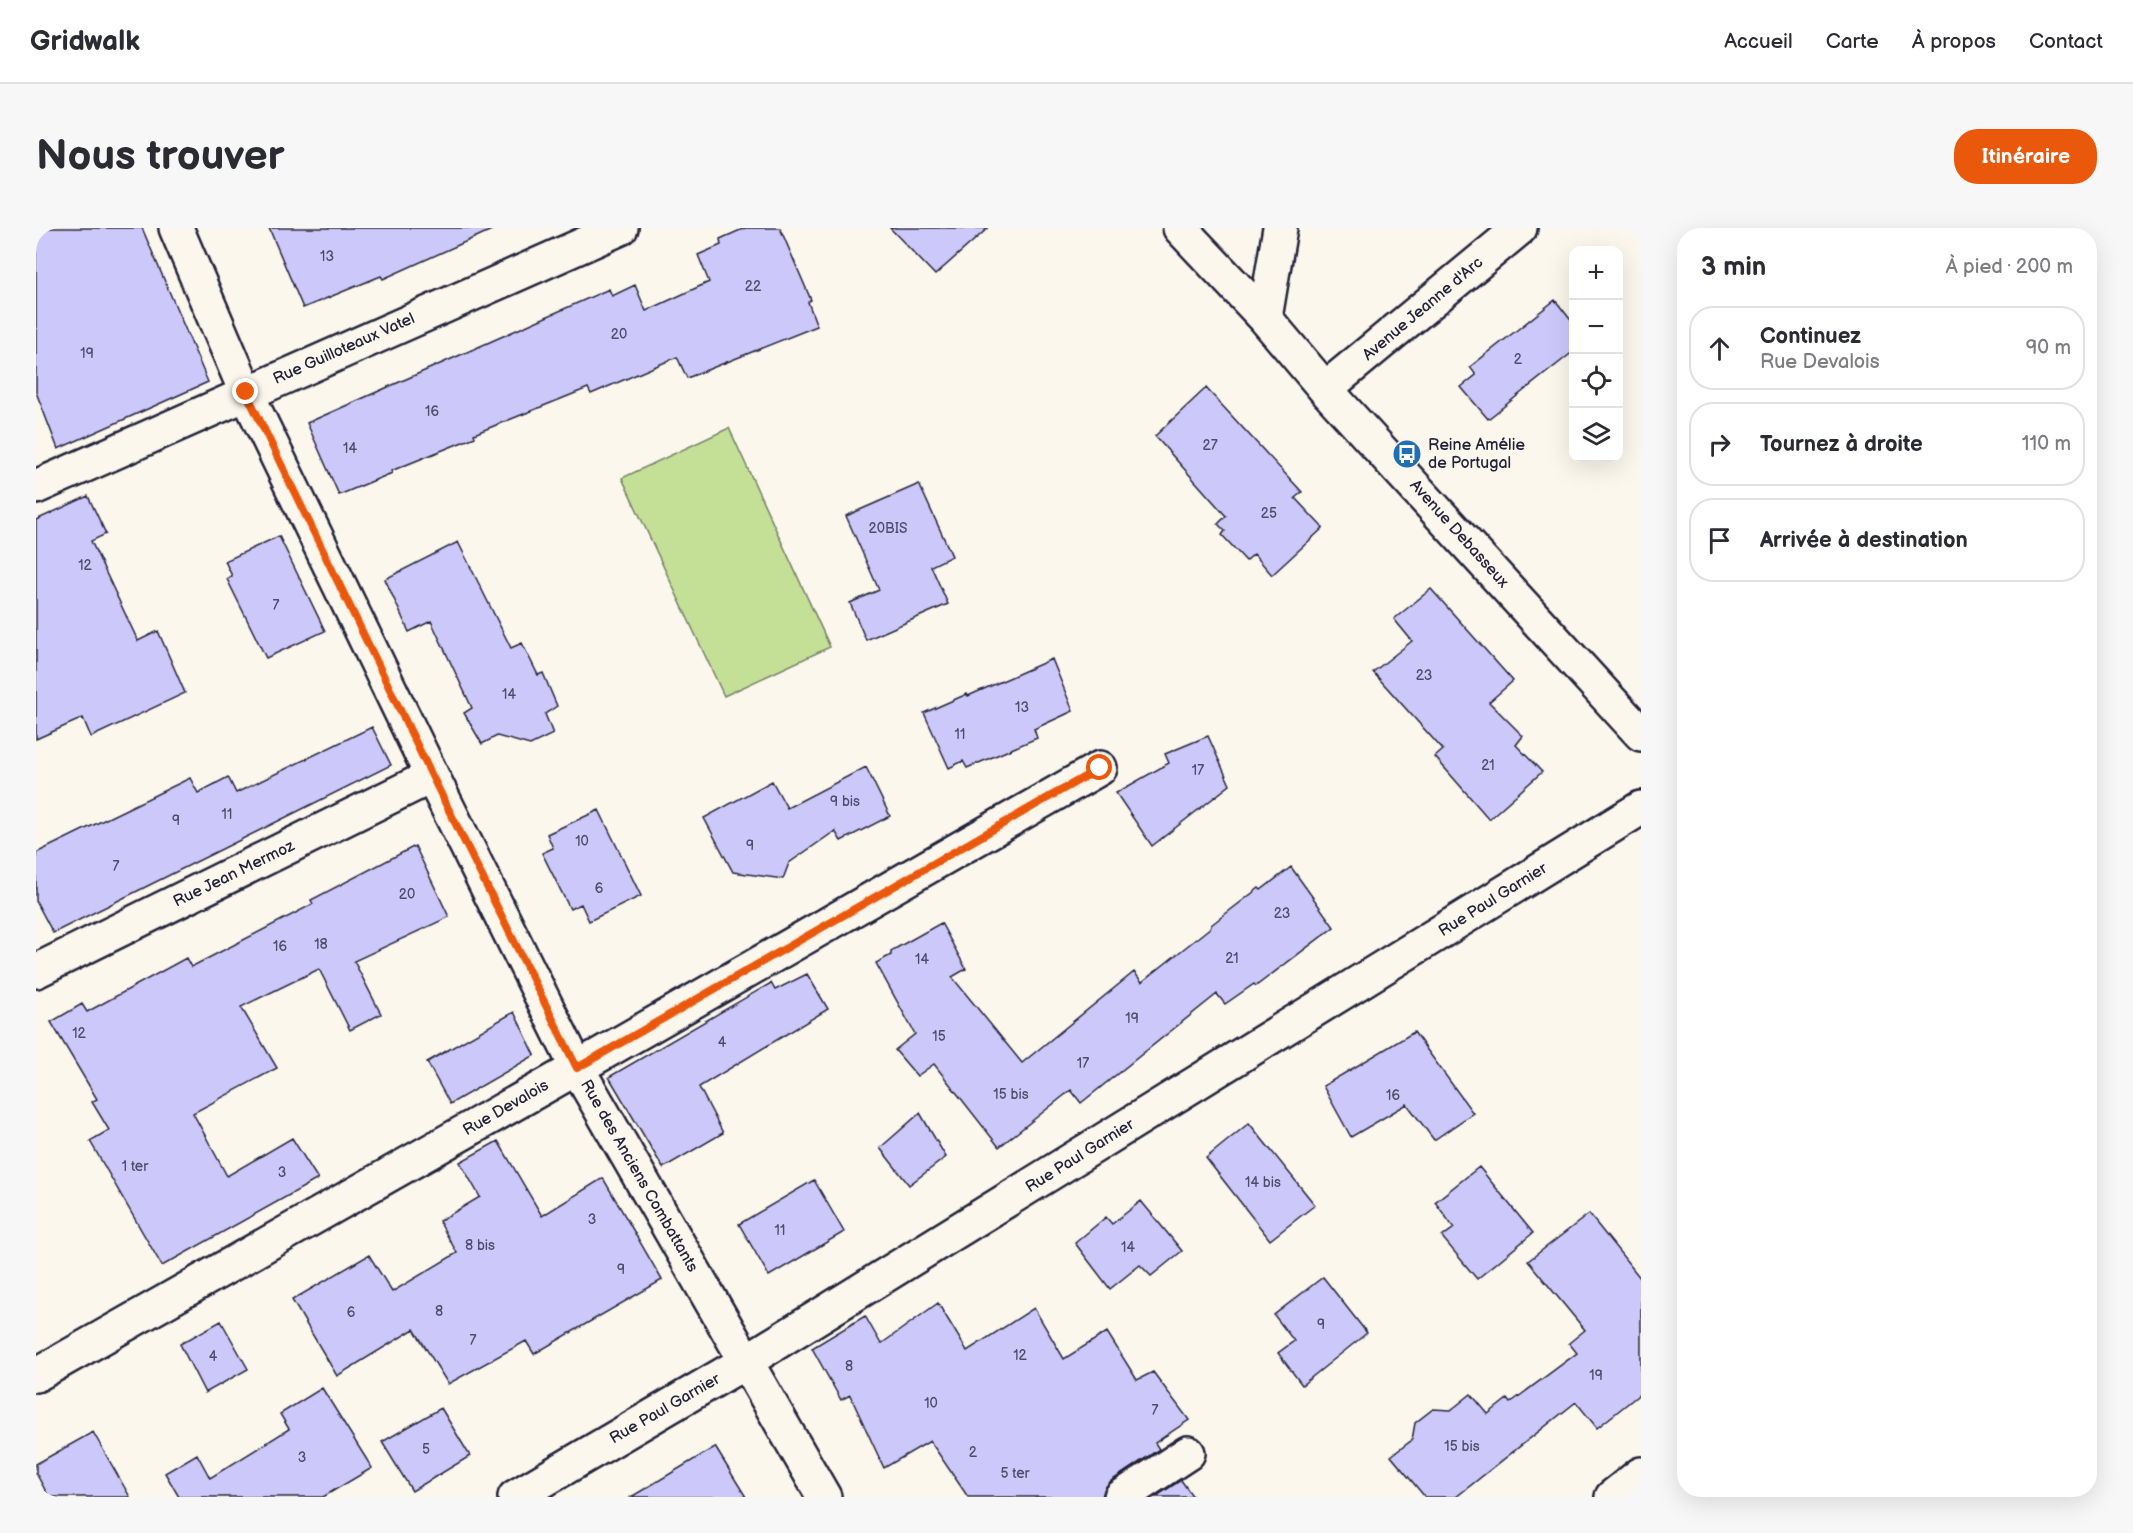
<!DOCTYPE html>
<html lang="fr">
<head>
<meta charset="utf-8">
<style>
	:root { --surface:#fff; --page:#f7f7f7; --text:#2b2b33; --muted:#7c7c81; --line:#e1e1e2; --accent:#ea580c }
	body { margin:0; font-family:"Balsamiq Sans",sans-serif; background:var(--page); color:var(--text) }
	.controls { position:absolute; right:18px; top:18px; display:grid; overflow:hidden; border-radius:12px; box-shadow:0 6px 24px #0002 }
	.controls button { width:54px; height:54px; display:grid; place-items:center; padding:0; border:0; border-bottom:2px solid var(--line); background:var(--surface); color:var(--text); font:30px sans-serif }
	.stop { position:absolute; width:18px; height:18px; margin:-14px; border:4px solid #ea580c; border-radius:50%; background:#fff }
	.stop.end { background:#ea580c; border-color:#fff; box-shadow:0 2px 6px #0008 }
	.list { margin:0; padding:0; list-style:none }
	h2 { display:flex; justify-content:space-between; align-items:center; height:78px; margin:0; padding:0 24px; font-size:26px }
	h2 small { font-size:20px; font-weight:400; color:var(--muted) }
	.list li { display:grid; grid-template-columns:39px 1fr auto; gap:18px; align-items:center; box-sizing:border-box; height:84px; margin:0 12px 12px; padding:0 12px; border:2px solid var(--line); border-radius:24px }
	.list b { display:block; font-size:22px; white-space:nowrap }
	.list p { margin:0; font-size:20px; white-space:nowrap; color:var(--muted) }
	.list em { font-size:20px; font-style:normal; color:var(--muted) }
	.icon { flex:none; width:33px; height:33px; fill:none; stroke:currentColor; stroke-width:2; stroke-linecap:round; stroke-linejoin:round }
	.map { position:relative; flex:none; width:1605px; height:1269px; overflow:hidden; border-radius:24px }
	header { display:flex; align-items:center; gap:36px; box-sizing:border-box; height:84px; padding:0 30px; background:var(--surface); border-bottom:2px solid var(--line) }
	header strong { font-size:28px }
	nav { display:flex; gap:33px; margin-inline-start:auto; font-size:21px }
	.intro { display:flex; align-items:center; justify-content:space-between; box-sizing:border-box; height:144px; padding:0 36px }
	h1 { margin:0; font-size:42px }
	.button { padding:15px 27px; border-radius:24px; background:var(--accent); color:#fff; font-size:21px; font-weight:700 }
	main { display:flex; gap:36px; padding:0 36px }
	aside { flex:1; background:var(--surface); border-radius:24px; box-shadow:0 6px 24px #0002 }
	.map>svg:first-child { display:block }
</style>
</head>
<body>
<header>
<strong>Gridwalk</strong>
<nav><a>Accueil</a><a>Carte</a><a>À propos</a><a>Contact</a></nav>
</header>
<div class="intro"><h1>Nous trouver</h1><a class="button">Itinéraire</a></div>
<main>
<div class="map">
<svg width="1605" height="1269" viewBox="0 0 1605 1269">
	<rect width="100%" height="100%" fill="#fbf7ec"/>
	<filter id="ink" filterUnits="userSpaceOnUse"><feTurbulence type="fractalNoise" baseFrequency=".0167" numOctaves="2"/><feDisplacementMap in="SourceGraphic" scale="12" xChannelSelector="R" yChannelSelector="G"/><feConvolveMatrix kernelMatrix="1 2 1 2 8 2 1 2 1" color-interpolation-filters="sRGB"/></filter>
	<g filter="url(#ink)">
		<path fill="#c4df96" stroke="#738068" stroke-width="1.5" d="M693,200l101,219 -106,49 -102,-218z"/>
		<path fill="#cdc8fa" stroke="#22223b" stroke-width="1.5" d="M0,0h106l66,154 -150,67 -22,-57z
			M233,0h227l-113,51 -2,-3 -78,32z
			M709,0h35l31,72 -3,2 9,24 -130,52 -10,-21 -86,37 -3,-6 -114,46 1,3 -84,34 1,2 -53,22 -32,-72 302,-134 3,7 23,-11 11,26 63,-29 -11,-27 23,-10 -1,-6z
			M854,0h98l-53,47z
			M1519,72l19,24v27l-86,68 -27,-32 15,-12 -6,-8z
			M1170,160l96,104 -7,6 28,30 -51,47 -18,-21 -8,7 -24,-26 3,-4 -7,-7 8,-8 -71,-80z
			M883,256l33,72 -21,10 17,38 -82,36 -16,-37 29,-13 -33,-74z
			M52,268l18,38 -15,7 47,100 20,-10 27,62 -94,44 -8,-19 -47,21v-219z
			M243,308l46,95 -59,27 -39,-79 5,-3 -7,-15z
			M422,314l53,106 11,-5 16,32 5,-2 14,33 -12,8 8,20 -23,11 -33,-9 -15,8 -18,-31 8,-5 -41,-87 -22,11 -24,-53z
			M1395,361l82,92 -24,21 34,34 -7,9 26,27 -53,47 -54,-62 8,-7 -70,-78 39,-31 -18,-22z
			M1016,431l21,52 -39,18 3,9 -70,30 -4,-7 -14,7 -25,-55 43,-19 1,2z
			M336,499l19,38 -338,168 -17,-32v-48l154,-75 8,15 30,-16 8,16z
			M1172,508l22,49 -78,61 -36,-53 53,-30 -4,-9z
			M830,539l24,49 -49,25 -6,-10 -46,32 -6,16 -50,-7 -29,-54 68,-37 15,27z
			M563,582l42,86 -52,25 -8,-17 -11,5 -28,-56 11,-5 -6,-14z
			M379,618l34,71 -95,44 27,53 -31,16 -31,-61 -78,38 36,61 -84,45 34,63 65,-38 26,41 -156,87 -72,-125 19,-11 -17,-28 5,-3 -46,-77 31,-18 5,8 99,-54 5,9 122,-63 -2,-4z
			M1255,639l43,60 -78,59 -2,-2 -29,20 -8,-10 -136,109 -10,-13 -72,57 -65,-83 -17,12 -22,-26 20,-16 -39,-71 15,-8v-4l50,-28 25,46 -14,8 70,86 112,-91 8,10 69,-55v-2l48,-37 2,2z
			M771,746l21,35 -129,78 24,46 -60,35 -54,-91 162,-94 4,7z
			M478,784l21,43 -85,49 -23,-42z
			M1378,804l59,81 -39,27 -27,-36 -56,33 -28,-51z
			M884,885l26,44 -37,28 -29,-37z
			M1213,895l66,82 -45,35 -64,-82z
			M462,913l44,75 61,-38 59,102 -128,74 -8,-13 -78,43 -34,-55 -77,47 -45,-76 77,-45 23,37 65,-39 -18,-32 41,-24 -20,-35z
			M1443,939l54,66 -56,46 -35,-42 12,-9 -19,-26z
			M778,952l30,52 -75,44 -30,-52z
			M1105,973l41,50 -31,25 -11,-11 -30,24 -35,-46 31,-26 6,7z
			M1553,986l52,65v114l-44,35 -21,-26 -120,95h-31l-34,-41 21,-16 3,-17 18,-14 18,1 20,-16 17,20 19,-15 3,4 67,-50 -8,-10 16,-13 -57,-69z
			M1287,1049l44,56 -65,52 -24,-32 16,-12 -20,-26z
			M902,1075l29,48 67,-43 30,51 43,-27 30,48 16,-8 36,48 -34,23 4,6 -48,32 -6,7 -3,9h-134l-38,-56 -46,27 -34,-73 -9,5 -29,-52 53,-32 16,28z
			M185,1093l27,48 -43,24 -25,-49z
			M286,1160l50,80 -49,29h-144l-14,-24 32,-19 13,24 79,-49 -9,-15z
			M405,1180l29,48 -58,35 -30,-49z
			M57,1204l37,65h-81l-13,-24v-9z
			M679,1219l31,50h-115z
			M1145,1252l12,17h-38z"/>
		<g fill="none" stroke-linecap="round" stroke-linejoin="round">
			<g stroke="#22223b" stroke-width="38">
				<path id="street" d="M140,0l70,164 186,384 145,292 247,429
					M1144,0l85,90 60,71 316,345
					M1229,90l15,-90
					M1289,161l195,-161
					M0,259l585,-259
					M0,743l396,-195
					M0,1147l541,-307 523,-300
					M479,1269l230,-135 896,-554
					M1085,1269l67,-44
					M1576,1269l29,-23"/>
			</g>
			<use href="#street" stroke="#fbf7ec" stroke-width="33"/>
		</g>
	</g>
	<g fill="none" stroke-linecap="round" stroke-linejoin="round" filter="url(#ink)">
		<path stroke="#ea580c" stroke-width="8" d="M210,164l186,384 145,292 523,-300"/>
	</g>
	<defs>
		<g id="bus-disc" transform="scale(1.5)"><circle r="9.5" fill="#1f6fb2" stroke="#fbf7ec"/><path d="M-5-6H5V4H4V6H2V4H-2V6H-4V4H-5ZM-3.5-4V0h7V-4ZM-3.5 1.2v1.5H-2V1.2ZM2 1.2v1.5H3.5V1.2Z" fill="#fff"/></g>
	</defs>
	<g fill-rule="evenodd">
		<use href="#bus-disc" x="1371" y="226"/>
	</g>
	<g text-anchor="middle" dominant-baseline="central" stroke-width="4.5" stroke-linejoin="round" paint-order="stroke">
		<g font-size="14" fill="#4d4c6b">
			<text x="291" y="28">13</text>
			<text x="717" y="58">22</text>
			<text x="583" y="106">20</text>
			<text x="51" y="125">19</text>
			<text x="1482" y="131">2</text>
			<text x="396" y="183">16</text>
			<text x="1174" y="217">27</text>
			<text x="314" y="220">14</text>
			<text x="1233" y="285">25</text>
			<text x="852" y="300">20BIS</text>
			<text x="49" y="337">12</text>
			<text x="240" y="377">7</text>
			<text x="1388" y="447">23</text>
			<text x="473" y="466">14</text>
			<text x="986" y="479">13</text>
			<text x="924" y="506">11</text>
			<text x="1452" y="537">21</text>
			<text x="1162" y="542">17</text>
			<text x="809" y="573">9 bis</text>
			<text x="191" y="586">11</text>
			<text x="140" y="592">9</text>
			<text x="546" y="613">10</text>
			<text x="714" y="617">9</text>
			<text x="80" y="638">7</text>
			<text x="563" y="660">6</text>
			<text x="371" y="666">20</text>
			<text x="1246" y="685">23</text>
			<text x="285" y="716">18</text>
			<text x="244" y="718">16</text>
			<text x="1196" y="730">21</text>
			<text x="886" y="731">14</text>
			<text x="1096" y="790">19</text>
			<text x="43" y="805">12</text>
			<text x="903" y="808">15</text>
			<text x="686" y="814">4</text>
			<text x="1047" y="835">17</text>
			<text x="975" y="866">15 bis</text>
			<text x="1357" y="867">16</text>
			<text x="99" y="938">1 ter</text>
			<text x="246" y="944">3</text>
			<text x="1227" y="954">14 bis</text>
			<text x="556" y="991">3</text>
			<text x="744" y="1002">11</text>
			<text x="444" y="1017">8 bis</text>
			<text x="1092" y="1019">14</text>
			<text x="585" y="1041">9</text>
			<text x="403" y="1083">8</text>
			<text x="315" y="1084">6</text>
			<text x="1285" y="1096">9</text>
			<text x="437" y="1112">7</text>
			<text x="984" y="1127">12</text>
			<text x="177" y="1128">4</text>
			<text x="813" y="1138">8</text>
			<text x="1560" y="1147">19</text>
			<text x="895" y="1175">10</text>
			<text x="1119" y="1182">7</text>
			<text x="1426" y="1218">15 bis</text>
			<text x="390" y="1221">5</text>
			<text x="937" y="1224">2</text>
			<text x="266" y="1229">3</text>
			<text x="979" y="1245">5 ter</text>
		</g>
		<g font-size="16" fill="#22223b" stroke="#fbf7ec">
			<text transform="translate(1387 81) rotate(-40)">Avenue Jeanne d'Arc</text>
			<text transform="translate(308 121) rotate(-24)">Rue Guilloteaux Vatel</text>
			<text transform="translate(1423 306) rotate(48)">Avenue Debasseux</text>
			<text transform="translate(198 646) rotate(-26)">Rue Jean Mermoz</text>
			<text transform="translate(1457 672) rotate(-32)">Rue Paul Garnier</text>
			<text transform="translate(470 880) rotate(-30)">Rue Devalois</text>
			<text transform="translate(1044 928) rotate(-32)">Rue Paul Garnier</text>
			<text transform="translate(603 948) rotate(60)">Rue des Anciens Combattants</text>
			<text transform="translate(629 1181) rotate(-30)">Rue Paul Garnier</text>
		</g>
		<g font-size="16" fill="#22223b" stroke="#fbf7ec" text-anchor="start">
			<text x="1392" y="217">Reine Amélie<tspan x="1392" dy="18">de Portugal</tspan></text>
		</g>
	</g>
</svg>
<div class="controls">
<button>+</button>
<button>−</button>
<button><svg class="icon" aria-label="locate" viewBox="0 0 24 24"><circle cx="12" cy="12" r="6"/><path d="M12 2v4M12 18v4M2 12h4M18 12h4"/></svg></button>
<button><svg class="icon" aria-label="layers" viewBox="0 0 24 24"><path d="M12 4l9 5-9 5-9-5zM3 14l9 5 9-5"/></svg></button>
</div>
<div class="stop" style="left:1064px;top:540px"></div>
<div class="stop end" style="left:210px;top:164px"></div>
</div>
<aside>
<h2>3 min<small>À pied · 200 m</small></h2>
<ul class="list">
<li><svg class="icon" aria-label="ahead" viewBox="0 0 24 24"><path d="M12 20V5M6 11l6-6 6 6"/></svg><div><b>Continuez</b><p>Rue Devalois</p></div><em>90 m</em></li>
<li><svg class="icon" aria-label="right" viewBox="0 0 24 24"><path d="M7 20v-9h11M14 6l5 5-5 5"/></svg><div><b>Tournez à droite</b></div><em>110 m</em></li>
<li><svg class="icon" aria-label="arrive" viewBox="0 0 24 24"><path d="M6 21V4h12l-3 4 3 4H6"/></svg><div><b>Arrivée à destination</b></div></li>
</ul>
</aside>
</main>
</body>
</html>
